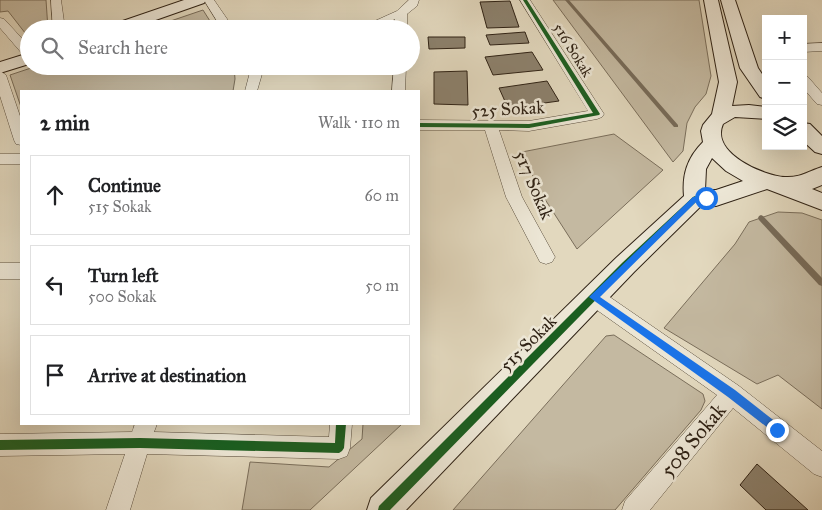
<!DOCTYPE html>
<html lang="en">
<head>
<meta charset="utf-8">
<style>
	:root { --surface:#fff; --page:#f6f6f6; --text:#202124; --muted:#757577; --line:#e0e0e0 }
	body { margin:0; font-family:"IM FELL Great Primer",serif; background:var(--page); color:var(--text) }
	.controls { position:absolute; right:15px; top:15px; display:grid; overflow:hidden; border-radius:0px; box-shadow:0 5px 20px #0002 }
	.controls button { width:45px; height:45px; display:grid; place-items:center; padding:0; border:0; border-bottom:1px solid var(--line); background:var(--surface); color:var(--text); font:25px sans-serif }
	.stop { position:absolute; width:15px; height:15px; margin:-11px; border:4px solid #1a73e8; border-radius:50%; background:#fff }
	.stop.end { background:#1a73e8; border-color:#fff; box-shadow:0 1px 5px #0008 }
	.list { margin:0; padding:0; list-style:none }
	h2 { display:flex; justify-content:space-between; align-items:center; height:65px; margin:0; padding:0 20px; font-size:21px }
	h2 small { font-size:16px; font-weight:400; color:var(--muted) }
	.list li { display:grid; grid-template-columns:32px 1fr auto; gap:15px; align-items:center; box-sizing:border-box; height:80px; margin:0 10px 10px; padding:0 10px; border:1px solid var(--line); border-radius:0px }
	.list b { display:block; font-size:19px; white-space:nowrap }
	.list p { margin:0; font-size:16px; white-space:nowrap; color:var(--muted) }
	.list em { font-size:16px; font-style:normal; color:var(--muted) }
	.icon { flex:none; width:28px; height:28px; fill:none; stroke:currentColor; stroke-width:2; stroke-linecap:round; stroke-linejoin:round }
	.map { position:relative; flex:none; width:822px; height:510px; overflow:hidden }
	.search { position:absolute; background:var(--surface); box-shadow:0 5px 20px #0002; left:20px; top:20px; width:400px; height:55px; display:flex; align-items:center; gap:12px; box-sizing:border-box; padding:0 18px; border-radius:28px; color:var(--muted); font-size:19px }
	.panel { position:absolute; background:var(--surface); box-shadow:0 5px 20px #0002; left:20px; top:90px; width:400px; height:335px; border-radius:0px }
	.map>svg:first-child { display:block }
</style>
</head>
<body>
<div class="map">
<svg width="822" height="510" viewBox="0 0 822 510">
	<rect width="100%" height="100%" fill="#e2d8be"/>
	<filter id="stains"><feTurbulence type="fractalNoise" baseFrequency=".004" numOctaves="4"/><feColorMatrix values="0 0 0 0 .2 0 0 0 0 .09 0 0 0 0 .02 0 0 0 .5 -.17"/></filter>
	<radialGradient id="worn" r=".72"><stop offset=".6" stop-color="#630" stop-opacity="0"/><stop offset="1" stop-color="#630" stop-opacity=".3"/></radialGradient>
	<path fill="#c4b9a1" stroke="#7a6e5b" d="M0,0h46l2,29h-19v9l-21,-27 -8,1z
		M553,0h146l12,76 -5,18 -11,13 -8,16 -4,28 -10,11z
		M203,10l12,19h-68z
		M37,66h197l1,13 -2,12h-212v16l-11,-32z
		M614,134l49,36 -86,79 -38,-59 -17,-38z
		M778,212l24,1 20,7v189l-44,-34 -21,9 -93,-56 71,-84 14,-22z
		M614,335l89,59 2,7 -4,9 -86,100h-162l153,-174z
		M363,424h39l-92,86h-68l8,-48 79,5 33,-28z"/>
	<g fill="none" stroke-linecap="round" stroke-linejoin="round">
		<path fill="#766a58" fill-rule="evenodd" d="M565,0h4l109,125v2h-4z
			M761,215l2,1 59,62v8l-3,-1 -60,-65 -1,-2 1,-2z"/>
	</g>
	<path fill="#8c816d" stroke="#2f2215" d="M510,1l9,26 -32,1 -7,-26z
		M525,32l4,11 -39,2 -4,-10z
		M428,37h37v11l-36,1z
		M532,52l11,18 -50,5 -8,-18z
		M467,71l1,34 -34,-1v-32z
		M547,81l12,20 -51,7 -9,-20z
		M757,464l51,46h-42l-26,-25z"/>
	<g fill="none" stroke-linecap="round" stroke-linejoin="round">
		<g stroke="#5c503f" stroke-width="1">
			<path id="street" d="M51,0h10l4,29h-12z
				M204,0h10l20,29h-12z
				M409,0h10l-2,6 -10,8v15h-12v-10l-21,10h-17l40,-18z
				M520,0h10l74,114 -2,3 -5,2 -68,12 -30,-1 23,67 33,60 -3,5 -6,2 -6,-2 -34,-65 -21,-67h-66v-10l110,1 59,-10z
				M0,18l4,1 25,27v12l-4,-1 -25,-29z
				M822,43v8l-19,1v-8z
				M246,66h30l-14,8 -5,17h-12l5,-19z
				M394,66h12l-1,25h-13z
				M0,71l6,4 15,44v26l-5,-1 -2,-4 -14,-44z
				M803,76l5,1 14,16v12l-5,-1 -14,-16z
				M0,154h21v10h-21z
				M0,263h21v16h-21z
				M594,289l7,2 138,95 83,65v26l-8,-3 -81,-66 -83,102h-28l3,-9 92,-106 -130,-92 -2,-6 2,-6z
				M135,424h22l-3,8 175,5 1,-13h22l-2,24 -3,8 -8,3 -192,-5 -17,56h-24l19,-56 -125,2v-22l132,-2z"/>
		</g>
		<g stroke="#2f2215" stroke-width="2">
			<path id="secondary" d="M184,0h22l-2,3 -74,26h-24l2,-3z
				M704,0h14l19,82 -5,24 17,-1 17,2v12l-31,-2 -12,7c-13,29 41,52 62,53 15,1 24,-6 37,-10v18l-10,4 10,4v17l-55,-21 -51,17 -16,1 -66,65 -228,238h-39l4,-12 245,-240 68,-62c-2,-21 3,-38 19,-54l-2,-11 2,-6 9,-11 7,-32zM712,158l14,13 17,10 -27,9h-11l1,-21z
				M721,0h14l23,68 8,12v19l-6,-2 -20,-29z
				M29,53v11l-29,9v-11z
				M803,123l7,1 12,12v18l-7,-2 -12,-11z"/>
		</g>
		<use href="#street" fill="#ece6d5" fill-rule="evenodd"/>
		<use href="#secondary" fill="#ece6d5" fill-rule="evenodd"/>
		<g stroke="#ece6d5" stroke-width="3">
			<path id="cycleway" d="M523,0h4l73,114 -1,1 -70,13 -110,-1v-4l110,1 64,-11z
				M695,196l3,3 -1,2 -69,66 -238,243h-12l1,-4 243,-243 71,-66z
				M336,424h10l-2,24 -2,3 -3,2 -199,-5 -140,2v-10l140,-2 195,5z"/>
		</g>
		<use href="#cycleway" fill="#1b5e20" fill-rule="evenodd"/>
	</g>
	<path fill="#1a73e8" d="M706,195l3,3 -1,2 -11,1 -97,96 135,93 46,36v7l-4,2 -49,-38 -139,-100 104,-100z"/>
	<g text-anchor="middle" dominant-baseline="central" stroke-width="5" stroke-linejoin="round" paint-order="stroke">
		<g font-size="15" fill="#2f2215" stroke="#ece6d5">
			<text transform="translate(573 50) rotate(58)">516 Sokak</text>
		</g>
		<g font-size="18" fill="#2f2215" stroke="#ece6d5">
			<text transform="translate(508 109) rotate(-3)">525 Sokak</text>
			<text transform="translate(534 185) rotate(67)">517 Sokak</text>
			<text transform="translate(528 343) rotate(-45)">515 Sokak</text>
		</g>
		<g font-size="21" fill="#2f2215" stroke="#ece6d5">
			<text transform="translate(693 440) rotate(-50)">508 Sokak</text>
		</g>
	</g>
	<rect width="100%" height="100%" filter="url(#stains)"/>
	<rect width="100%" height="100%" fill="url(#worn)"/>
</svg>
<div class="controls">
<button>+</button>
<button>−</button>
<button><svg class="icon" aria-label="layers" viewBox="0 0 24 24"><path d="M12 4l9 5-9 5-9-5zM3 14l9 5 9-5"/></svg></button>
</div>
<div class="stop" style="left:706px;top:198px"></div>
<div class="stop end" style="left:777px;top:430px"></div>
<div class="search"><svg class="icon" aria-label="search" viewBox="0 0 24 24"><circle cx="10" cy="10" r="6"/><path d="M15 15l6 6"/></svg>Search here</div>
<section class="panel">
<h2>2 min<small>Walk · 110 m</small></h2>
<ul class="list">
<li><svg class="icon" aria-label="ahead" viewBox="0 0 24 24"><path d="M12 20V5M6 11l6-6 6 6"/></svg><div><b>Continue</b><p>515 Sokak</p></div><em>60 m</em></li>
<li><svg class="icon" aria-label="left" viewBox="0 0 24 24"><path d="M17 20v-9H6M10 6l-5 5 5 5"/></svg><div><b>Turn left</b><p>500 Sokak</p></div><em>50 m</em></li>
<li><svg class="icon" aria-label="arrive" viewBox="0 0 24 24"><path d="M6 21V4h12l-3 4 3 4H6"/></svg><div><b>Arrive at destination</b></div></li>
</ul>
</section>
</div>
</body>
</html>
